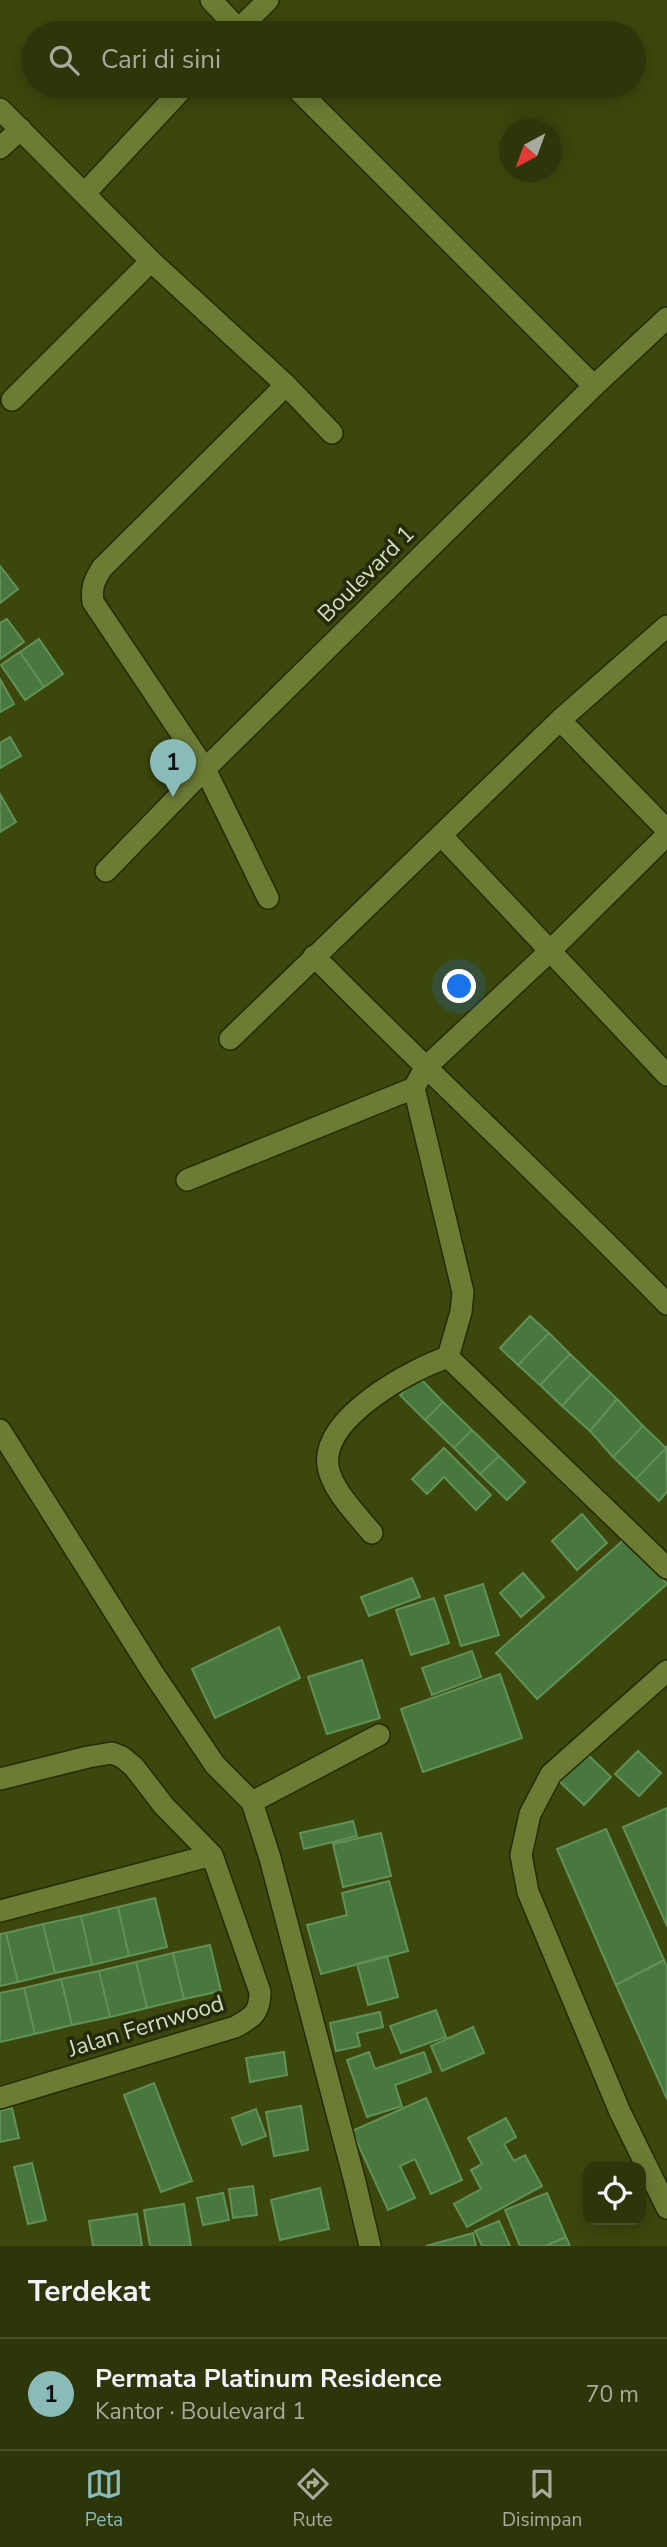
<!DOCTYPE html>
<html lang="id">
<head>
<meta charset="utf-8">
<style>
	:root { --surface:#2d350a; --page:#353d13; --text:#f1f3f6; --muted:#a7ab9c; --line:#48502b; --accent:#8bbbb9 }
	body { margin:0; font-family:"Nunito Sans",sans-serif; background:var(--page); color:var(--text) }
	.controls { position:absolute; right:21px; bottom:21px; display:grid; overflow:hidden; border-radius:14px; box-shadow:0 4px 18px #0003 }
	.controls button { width:63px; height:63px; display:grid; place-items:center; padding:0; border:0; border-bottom:2px solid var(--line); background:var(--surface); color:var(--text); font:35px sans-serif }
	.compass { position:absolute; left:499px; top:119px; width:63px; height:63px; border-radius:50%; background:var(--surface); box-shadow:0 4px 18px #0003; rotate:221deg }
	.you { position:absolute; left:460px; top:987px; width:24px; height:24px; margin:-18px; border:5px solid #fff; border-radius:50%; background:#1a73e8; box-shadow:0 0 0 10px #1a73e833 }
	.badge { display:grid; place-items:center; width:46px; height:46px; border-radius:50%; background:var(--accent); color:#111; font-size:23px; font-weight:700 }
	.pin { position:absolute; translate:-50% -58px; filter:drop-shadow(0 2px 4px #0008) }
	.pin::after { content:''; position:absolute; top:37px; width:24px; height:21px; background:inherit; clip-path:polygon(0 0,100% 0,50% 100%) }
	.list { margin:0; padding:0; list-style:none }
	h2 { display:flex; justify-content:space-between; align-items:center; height:91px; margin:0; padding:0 28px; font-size:30px }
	h2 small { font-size:23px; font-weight:400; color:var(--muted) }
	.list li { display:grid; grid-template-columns:46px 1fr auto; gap:21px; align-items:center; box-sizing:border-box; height:112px; padding:0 28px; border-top:2px solid var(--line) }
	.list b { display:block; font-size:26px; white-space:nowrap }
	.list p { margin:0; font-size:23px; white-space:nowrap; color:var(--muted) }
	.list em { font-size:23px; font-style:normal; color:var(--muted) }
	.icon { flex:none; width:38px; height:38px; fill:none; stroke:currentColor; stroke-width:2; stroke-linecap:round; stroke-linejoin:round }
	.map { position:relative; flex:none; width:667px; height:2246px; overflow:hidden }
	.search { position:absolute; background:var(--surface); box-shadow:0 4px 18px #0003; left:21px; right:21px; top:21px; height:77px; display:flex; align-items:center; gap:18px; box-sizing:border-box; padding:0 24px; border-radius:38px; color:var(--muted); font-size:26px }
	.sheet { height:203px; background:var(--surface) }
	nav { display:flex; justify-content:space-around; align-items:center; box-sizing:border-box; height:98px; border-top:2px solid var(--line); background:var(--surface); font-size:19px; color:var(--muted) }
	nav a { display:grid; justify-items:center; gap:4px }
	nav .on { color:var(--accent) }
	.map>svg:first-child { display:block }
</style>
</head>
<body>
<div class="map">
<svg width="667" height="2246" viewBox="0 0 667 2246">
	<rect width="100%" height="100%" fill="#3c470d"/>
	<path fill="#49783f" stroke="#619157" stroke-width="2" d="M0,566l18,23 -18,14z
		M7,619l17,23 -24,17v-36z
		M39,639l24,35 -19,13 -24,-35z
		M20,652l24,35 -19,13 -24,-35z
		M0,679l14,25 -14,8z
		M10,737l11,19 -21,12v-25z
		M0,794l16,28 -16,10z
		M530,1316l19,17 -31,32 -18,-17z
		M549,1333l21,21 -30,31 -22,-20z
		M570,1354l21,20 -29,32 -22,-21z
		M591,1374l26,25 -27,32 -28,-25z
		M419,1377l24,25 -18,18 -25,-25z
		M617,1399l26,27 -30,31 -23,-26z
		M443,1402l29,28 -18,18 -29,-28z
		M643,1426l23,22 -30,31 -23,-22z
		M472,1430l27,26 -19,18 -26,-26z
		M444,1448l47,47 -15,15 -32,-33 -17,17 -15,-15z
		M666,1448l1,44 -8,9 -23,-22z
		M499,1456l26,26 -18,18 -27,-26z
		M582,1514l25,29 -30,27 -25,-29z
		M627,1537l40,47 -130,115 -41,-46z
		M523,1573l21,24 -23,20 -21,-24z
		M412,1578l8,19 -51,19 -8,-19z
		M483,1584l16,51 -38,11 -16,-50z
		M434,1598l15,45 -38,12 -15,-45z
		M279,1627l21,51 -85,40 -23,-49z
		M472,1651l9,26 -49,18 -10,-27z
		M362,1660l18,58 -53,16 -19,-57z
		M500,1674l22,64 -99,34 -22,-63z
		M638,1751l23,22 -22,23 -24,-22z
		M586,1753l25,24 -27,28 -25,-24z
		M667,1808v118l-44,-99z
		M353,1821l4,15 -53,13 -4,-16z
		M606,1829l58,131 -48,25 -59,-136z
		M381,1833l10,43 -48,11 -10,-43z
		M389,1881l19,70 -87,23 -14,-49 40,-10 -5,-22z
		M155,1898l12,49 -38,9 -11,-49z
		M118,1907l11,49 -37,9 -11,-49z
		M81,1916l11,49 -37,8 -12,-49z
		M43,1924l12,49 -37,9 -12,-49z
		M6,1933l12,49 -18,4v-52z
		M210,1945l11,46 -37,8 -11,-46z
		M173,1953l11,46 -37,9 -11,-46z
		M387,1956l11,41 -30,8 -11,-41z
		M664,1960l3,7v132l-51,-114z
		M136,1962l11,46 -37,9 -11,-46z
		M99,1971l11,46 -38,8 -11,-46z
		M61,1979l11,46 -37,9 -11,-46z
		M24,1988l11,46 -35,8v-49z
		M436,2010l10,27 -45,16 -11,-27z
		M380,2012l3,15 -26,6 3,13 -24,5 -6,-28z
		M473,2027l11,26 -42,18 -11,-25z
		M284,2052l3,23 -37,7 -4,-24z
		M369,2052l6,17 49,-17 7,20 -36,13 7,21 -35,11 -20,-57z
		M154,2083l38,98 -31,11 -37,-97z
		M426,2098l36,82 -31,14 -16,-35 -15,7 15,32 -27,12 -36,-79z
		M301,2106l7,44 -34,6 -8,-44z
		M12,2108l7,30 -19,4v-31z
		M256,2109l10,27 -24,9 -10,-27z
		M506,2118l10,19 -12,7 10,17 11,-6 17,31 -75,41 -13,-23 27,-15 -10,-19 11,-6 -14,-26z
		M32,2163l14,57 -18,4 -14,-57z
		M253,2186l4,29 -24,3 -4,-29z
		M320,2188l9,41 -49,11 -9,-40z
		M223,2193l6,27 -26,5 -6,-27z
		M547,2193l19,44 -21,9h-25l-15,-36z
		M184,2204l7,42h-41l-6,-36z
		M137,2214l5,32h-49l-4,-25z
		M499,2221l11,25h-28l-7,-15z
		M473,2233l3,13h-50z
		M566,2237l4,9h-25z"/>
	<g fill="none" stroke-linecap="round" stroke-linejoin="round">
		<g stroke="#242b04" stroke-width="24">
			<path id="minor" d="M211,0l31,33
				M235,33l33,-33
				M294,86l300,300
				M0,109l151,152 135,124 46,48
				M0,148l21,-19
				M85,193l100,-107
				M12,400l139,-139
				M560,720l107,110
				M441,835l226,240
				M106,871l99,-102 389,-383 73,-68
				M268,898l-63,-129 -112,-167c-2,-15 1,-21 9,-34l184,-183
				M314,956c116,118 238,230 353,348
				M230,1039l330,-319 107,-94
				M414,1088l49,204 -2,20 -13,45
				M187,1180l227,-92 11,-20 124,-116 118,-117
				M0,1430l153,243 62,92 37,37 18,56 85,324 15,64
				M372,1533c-14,-17 -41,-44 -44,-67 -7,-48 82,-96 120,-109l219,211
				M667,1671l-116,103 -21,40 -9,41 7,37 92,220 47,96
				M0,1779l88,-22 24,-4 10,4 12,10 30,39 48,49 48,137c0,21 -8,26 -25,35l-235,71
				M252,1802l127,-67
				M0,1911l212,-56"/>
		</g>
		<use href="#minor" stroke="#6d7c34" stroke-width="21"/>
	</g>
	<g text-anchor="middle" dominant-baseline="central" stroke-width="7" stroke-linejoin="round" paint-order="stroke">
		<g font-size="23" fill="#d4deba" stroke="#242b0d">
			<text transform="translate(366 574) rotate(-45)">Boulevard 1</text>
			<text transform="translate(146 2026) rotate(-17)">Jalan Fernwood</text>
		</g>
	</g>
</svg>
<div class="controls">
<button><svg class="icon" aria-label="locate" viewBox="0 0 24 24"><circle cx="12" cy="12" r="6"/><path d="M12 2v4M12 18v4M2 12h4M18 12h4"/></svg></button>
</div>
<svg class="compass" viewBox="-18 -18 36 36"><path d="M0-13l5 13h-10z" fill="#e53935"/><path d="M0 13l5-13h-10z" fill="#a7ab9c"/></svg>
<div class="you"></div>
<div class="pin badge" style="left:173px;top:797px">1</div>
<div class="search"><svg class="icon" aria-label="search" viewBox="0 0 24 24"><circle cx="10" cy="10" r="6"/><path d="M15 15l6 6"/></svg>Cari di sini</div>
</div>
<section class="sheet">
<h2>Terdekat<small></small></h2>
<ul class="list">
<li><span class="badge">1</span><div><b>Permata Platinum Residence</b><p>Kantor · Boulevard 1</p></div><em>70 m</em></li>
</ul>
</section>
<nav>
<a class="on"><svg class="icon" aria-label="map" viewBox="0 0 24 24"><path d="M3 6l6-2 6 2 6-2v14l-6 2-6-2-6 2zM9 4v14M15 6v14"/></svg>Peta</a>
<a><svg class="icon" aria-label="directions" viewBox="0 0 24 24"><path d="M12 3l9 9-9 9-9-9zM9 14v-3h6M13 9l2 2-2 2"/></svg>Rute</a>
<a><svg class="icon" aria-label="saved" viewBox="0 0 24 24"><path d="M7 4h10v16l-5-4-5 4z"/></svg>Disimpan</a>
</nav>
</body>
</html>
